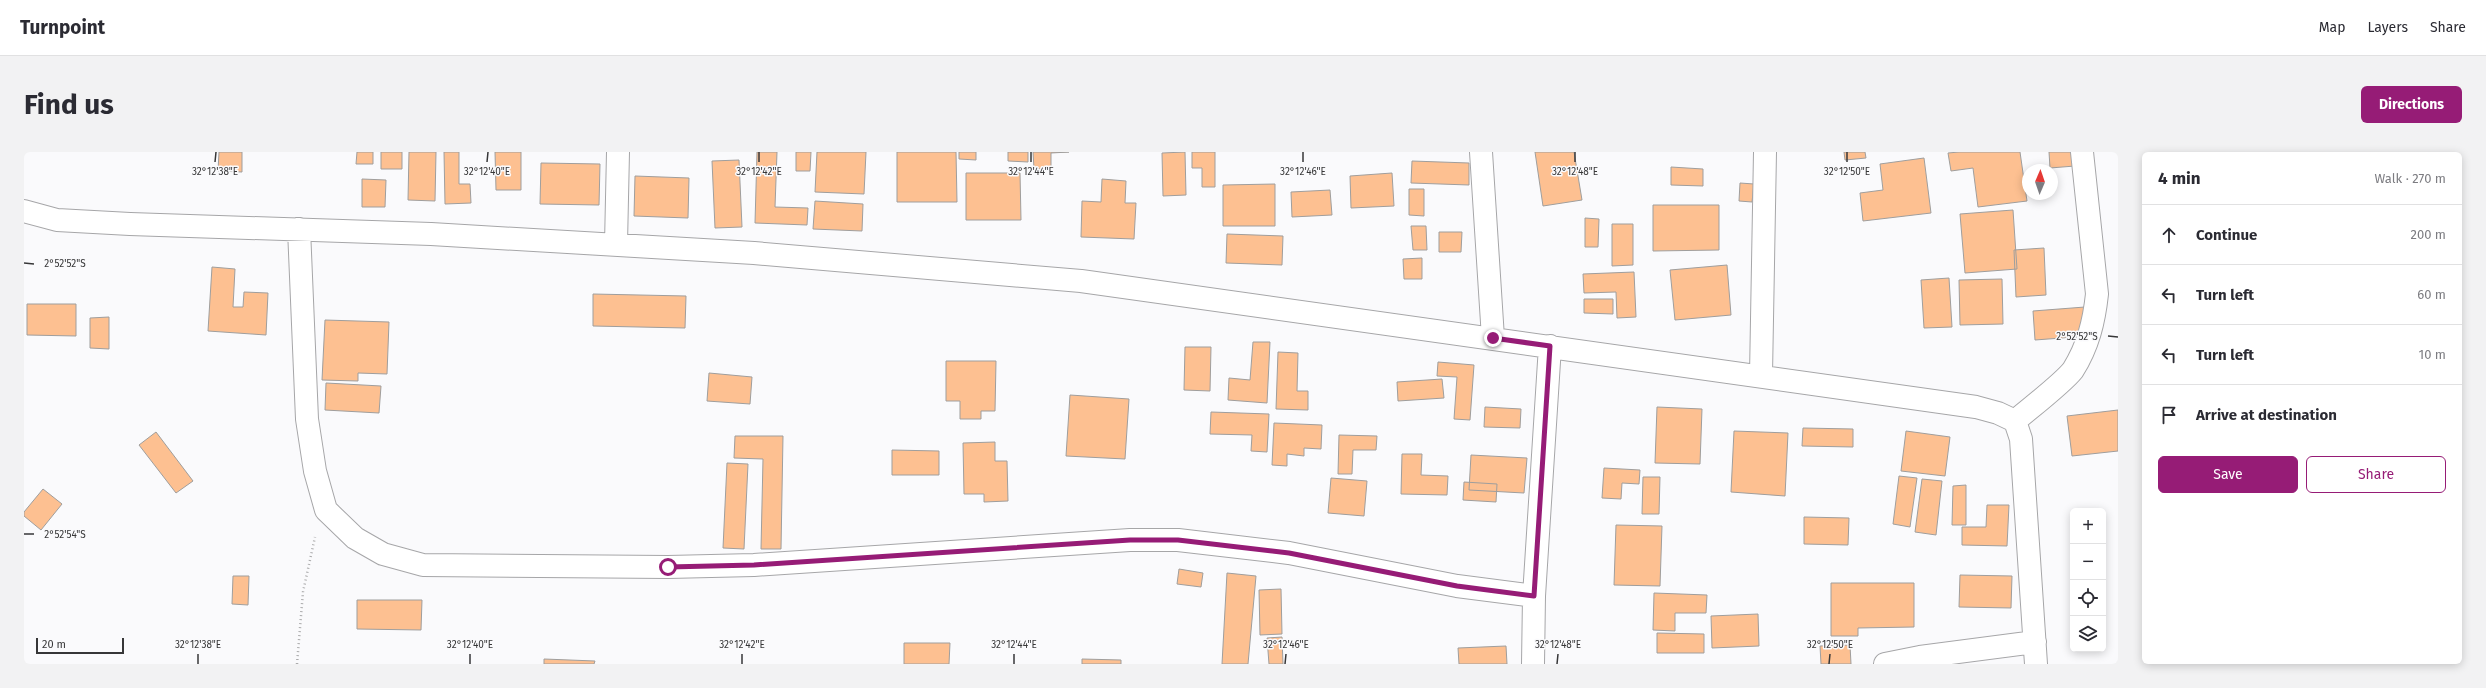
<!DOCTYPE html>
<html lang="en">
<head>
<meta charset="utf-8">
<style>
	:root { --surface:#fff; --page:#f2f2f3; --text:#2b2b33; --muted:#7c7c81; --line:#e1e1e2; --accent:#961c76 }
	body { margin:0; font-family:"Fira Sans",sans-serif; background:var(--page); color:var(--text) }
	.controls { position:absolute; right:12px; bottom:12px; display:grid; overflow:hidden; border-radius:6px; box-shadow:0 2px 10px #0003 }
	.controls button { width:36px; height:36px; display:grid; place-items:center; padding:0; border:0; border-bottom:1px solid var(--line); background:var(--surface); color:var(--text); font:20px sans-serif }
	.compass { position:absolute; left:1998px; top:12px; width:36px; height:36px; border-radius:50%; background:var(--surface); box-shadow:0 2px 10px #0003; rotate:2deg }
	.scale { position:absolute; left:12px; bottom:10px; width:88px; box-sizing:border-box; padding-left:4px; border:2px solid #373738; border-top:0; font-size:11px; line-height:14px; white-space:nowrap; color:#373738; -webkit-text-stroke:3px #fafafc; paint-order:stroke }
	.stop { position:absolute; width:12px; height:12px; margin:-9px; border:3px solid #961c76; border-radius:50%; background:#fff }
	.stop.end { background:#961c76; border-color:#fff; box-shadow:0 1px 4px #0008 }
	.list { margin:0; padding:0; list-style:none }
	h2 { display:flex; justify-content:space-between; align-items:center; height:52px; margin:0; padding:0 16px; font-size:17px }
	h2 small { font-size:13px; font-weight:400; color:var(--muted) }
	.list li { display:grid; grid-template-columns:26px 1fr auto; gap:12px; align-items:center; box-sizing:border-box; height:60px; padding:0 16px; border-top:1px solid var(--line) }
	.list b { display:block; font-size:15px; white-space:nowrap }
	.list em { font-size:13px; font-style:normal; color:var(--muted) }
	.actions { display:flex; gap:8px; padding:12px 16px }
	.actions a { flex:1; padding:9px 0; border:1px solid var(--accent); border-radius:6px; text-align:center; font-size:14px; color:var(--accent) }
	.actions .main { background:var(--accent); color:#fff }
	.icon { flex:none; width:22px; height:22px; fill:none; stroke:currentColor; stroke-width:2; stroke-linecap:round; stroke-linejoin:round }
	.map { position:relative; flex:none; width:2094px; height:512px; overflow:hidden; border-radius:6px }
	header { display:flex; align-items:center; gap:24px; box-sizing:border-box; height:56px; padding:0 20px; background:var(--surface); border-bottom:1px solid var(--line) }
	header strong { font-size:19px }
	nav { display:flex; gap:22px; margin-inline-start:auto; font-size:14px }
	.intro { display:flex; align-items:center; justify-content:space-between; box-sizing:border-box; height:96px; padding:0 24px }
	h1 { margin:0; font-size:28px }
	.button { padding:10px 18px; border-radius:6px; background:var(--accent); color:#fff; font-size:14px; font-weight:700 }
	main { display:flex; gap:24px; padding:0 24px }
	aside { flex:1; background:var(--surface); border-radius:6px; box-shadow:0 2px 10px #0003 }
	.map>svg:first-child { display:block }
</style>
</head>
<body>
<header>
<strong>Turnpoint</strong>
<nav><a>Map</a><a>Layers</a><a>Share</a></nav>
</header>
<div class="intro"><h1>Find us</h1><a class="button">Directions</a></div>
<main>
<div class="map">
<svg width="2094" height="512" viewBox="0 0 2094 512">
	<rect width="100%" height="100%" fill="#fafafc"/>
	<path fill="#fdc091" stroke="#9f9e9d" d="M195,0h23v20l-24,-1z
		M333,0h16v12h-17z
		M357,0h21v17h-21z
		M385,0h27l-1,49 -27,-1z
		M420,0h15v32h11l1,19 -26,1z
		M471,0h26v38h-25z
		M733,0h20l-2,55 33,1 -1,17 -52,-2z
		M772,0h15l-1,19h-14z
		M793,0h49l-2,42 -49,-2z
		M873,0h59l1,50h-60z
		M935,0h17v8l-17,-1z
		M984,0h20v10l-20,-1z
		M1009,0h36l-18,1v16h-17z
		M1161,0l1,43 -23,1 -1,-43z
		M1168,0h23v35h-13v-19h-10z
		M1511,0h39l8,48 -39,6z
		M1820,0h21l1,6 -21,2z
		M1935,0h61l7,49 -49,6 -5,-39 -22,3 -3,-18z
		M2025,0h25l1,14 -25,2z
		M1900,6l7,55 -68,8 -3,-28 23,-3 -3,-26z
		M715,8l3,67 -27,1 -3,-67z
		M1388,9l57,2v22l-58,-2z
		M517,11l59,1 -1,41 -59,-1z
		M1647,15l32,2v17l-32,-1z
		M942,21h54l1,47h-55z
		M1368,21l2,33 -43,2 -1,-32z
		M611,24l54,2 -1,40 -54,-2z
		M338,27l24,1 -1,27h-23z
		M1078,27l24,2 -1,22h11l-2,36 -53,-2 1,-36 19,1z
		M1716,31l14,1 -2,18 -13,-1z
		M1251,32v42h-52v-41z
		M1385,37h15v27l-15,-1z
		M1306,38l2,25 -40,2 -1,-25z
		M791,49l48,3 -1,27 -49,-2z
		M1629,53h66v45l-66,1z
		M1989,58l4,59 -52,4 -5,-59z
		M1561,66l14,1 -1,28h-13z
		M1588,72h21v41l-21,1z
		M1387,74h15l1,24h-14z
		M1415,80h23l-1,20h-22z
		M1203,82l56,2 -1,29 -56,-2z
		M2020,96l2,47 -30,2 -2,-47z
		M1398,106v21h-18l-1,-20z
		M1703,113l4,50 -56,5 -5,-50z
		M188,115l23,2 -2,38h10l1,-15 24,1 -2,42 -58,-4z
		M1610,120l2,45 -19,1 -1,-26 -32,1 -1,-19z
		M1925,126l3,49 -28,1 -3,-48z
		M1978,127l1,45 -43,1 -1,-45z
		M569,142l93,2 -1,32 -92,-2z
		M1560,147h29v15l-29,-1z
		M3,152h49v32l-49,-1z
		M2061,155l3,29 -53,4 -2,-29z
		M85,165v32l-19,-1v-30z
		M301,168l64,2 -2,52 -29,-1v8l-36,-1z
		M1229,190h17l-3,61 -39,-3 1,-22 21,2z
		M1161,195h26l-1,44 -26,-1z
		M1254,200l20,1 -1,38h11v19l-32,-1z
		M922,209h50l-1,50h-14v8h-21v-18h-14z
		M1414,210l36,3 -4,55 -16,-1 3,-42 -20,-1z
		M685,221l43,4 -2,27 -43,-3z
		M1418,227l2,19 -46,3 -1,-19z
		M302,231l55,3 -2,27 -54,-3z
		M1046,243l59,4 -4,60 -59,-3z
		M1461,255l36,2 -1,19 -36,-1z
		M1633,255l45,2 -2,55 -45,-1z
		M2094,258v41l-46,5 -5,-40z
		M1187,260l58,2 -2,38 -16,-1 1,-16 -42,-1z
		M1250,271l48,2 -1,24 -17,-1v8l-17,-2v12l-15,-1z
		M1779,276l50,1v18l-51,-1z
		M1710,279l54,2 -3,63 -54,-4z
		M1882,279l44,6 -5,39 -44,-5z
		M132,280l37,49 -17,12 -37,-48z
		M1315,283l38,1 -1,14h-23l-1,24h-14z
		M711,284h48l-2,113h-20l2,-90 -29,-1z
		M971,290v19h12l1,40 -24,1v-8h-20l-1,-51z
		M868,298l47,1v24h-47z
		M1378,302h20l-1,21 27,1 -1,19 -46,-1z
		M1447,303l56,3 -3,35 -55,-3z
		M703,311l21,1 -4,85 -21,-1z
		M1580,316l36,2 -1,14 -17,-1 -1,16 -19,-1z
		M1875,324l18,2 -7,49 -17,-3z
		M1619,325h17l-1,37h-17z
		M1307,326l36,3 -3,35 -36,-3z
		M1898,327l20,2 -6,54 -21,-3z
		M1440,330l33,2 -1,18 -33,-2z
		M1942,333v40h-14l1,-39z
		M19,337l19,15 -21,26 -17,-14v-4z
		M1963,353h22l-2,41 -45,-1v-18h24z
		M1780,365l45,1 -1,27 -44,-1z
		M1592,373l46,1 -2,60 -46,-1z
		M1155,417l24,4 -2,14 -24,-3z
		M1203,421l29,3 -8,88h-26z
		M1936,423l52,1 -1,32 -52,-1z
		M209,424h16l-1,29 -16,-1z
		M1807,431h83v44l-56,1v8h-27z
		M1257,437l1,45 -22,1 -1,-45z
		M1630,441l53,2 -1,18h-31v18l-22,-1z
		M333,448h65l-1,30 -64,-1z
		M1734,462l1,32 -47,2 -1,-32z
		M1633,481l47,1v19h-47z
		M1258,485l1,27h-14l-2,-26z
		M880,491h46l-1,21h-45z
		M1826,493l1,19h-30l-1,-18z
		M1482,494l1,18h-48l-1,-16z
		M520,507l51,2 -1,3h-50z
		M1058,507l39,1v4h-39z"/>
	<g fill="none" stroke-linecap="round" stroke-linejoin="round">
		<g stroke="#a6a6a8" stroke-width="24">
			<path id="street" d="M1457,0l12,186
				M0,59l33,9 73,4 301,10 323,19 327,28 895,126 22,6 17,8 6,18 15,225
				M275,77l8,190 8,52 11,39 29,28 28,16 40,11 245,2 86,-2 376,-25h48l111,13 168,33 77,10
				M592,92l2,-92
				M1737,223l4,-223
				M1991,269c14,-12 48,-38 58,-51 15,-24 21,-48 24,-76l-15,-142
				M1509,512l1,-68 16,-250
				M1861,512l35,-7 115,-15"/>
		</g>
		<path stroke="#ababac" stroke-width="2.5" stroke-dasharray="1 3" stroke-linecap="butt" d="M273,512l6,-72 12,-55"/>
		<use href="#street" stroke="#fff" stroke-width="22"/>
	</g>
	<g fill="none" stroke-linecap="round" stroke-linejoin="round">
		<path stroke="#961c76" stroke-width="5" d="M644,415l86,-2 376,-25h48l111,13 168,33 77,10 16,-250 -57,-8"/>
	</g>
	<path fill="none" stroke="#373738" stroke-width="1.5" d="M191,10l1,-10M463,10l1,-10M735,10v-10M1007,10v-10M1279,10v-10M1551,10v-10M1823,10v-10M0,111l10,1M2084,184l10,1M0,382h10M174,512v-10M446,512v-10M718,512v-10M990,512v-10M1261,512l1,-10M1533,512l1,-10M1805,512l1,-10"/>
	<g font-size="10" text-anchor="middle" fill="#373738" stroke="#fafafc" stroke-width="3" stroke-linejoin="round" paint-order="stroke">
		<text x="191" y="23">32°12'38"E</text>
		<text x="463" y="23">32°12'40"E</text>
		<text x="735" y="23">32°12'42"E</text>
		<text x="1007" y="23">32°12'44"E</text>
		<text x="1279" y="23">32°12'46"E</text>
		<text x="1551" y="23">32°12'48"E</text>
		<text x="1823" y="23">32°12'50"E</text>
		<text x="41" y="115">2°52'52"S</text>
		<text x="2053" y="188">2°52'52"S</text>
		<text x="41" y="386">2°52'54"S</text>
		<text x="174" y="496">32°12'38"E</text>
		<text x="446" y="496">32°12'40"E</text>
		<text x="718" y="496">32°12'42"E</text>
		<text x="990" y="496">32°12'44"E</text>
		<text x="1262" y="496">32°12'46"E</text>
		<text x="1534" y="496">32°12'48"E</text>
		<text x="1806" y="496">32°12'50"E</text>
	</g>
</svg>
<div class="controls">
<button>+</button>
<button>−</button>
<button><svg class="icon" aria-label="locate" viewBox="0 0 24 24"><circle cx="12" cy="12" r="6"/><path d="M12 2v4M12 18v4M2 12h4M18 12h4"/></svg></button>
<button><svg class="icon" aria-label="layers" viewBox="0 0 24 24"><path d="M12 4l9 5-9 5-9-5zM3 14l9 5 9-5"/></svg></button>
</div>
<svg class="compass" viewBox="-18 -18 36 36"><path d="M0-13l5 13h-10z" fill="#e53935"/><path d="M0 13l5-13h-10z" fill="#7c7c81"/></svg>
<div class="scale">20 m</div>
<div class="stop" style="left:644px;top:415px"></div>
<div class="stop end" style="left:1469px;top:186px"></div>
</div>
<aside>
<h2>4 min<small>Walk · 270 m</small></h2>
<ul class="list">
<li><svg class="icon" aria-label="ahead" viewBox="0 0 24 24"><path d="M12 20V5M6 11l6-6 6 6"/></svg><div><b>Continue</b></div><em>200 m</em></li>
<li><svg class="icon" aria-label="left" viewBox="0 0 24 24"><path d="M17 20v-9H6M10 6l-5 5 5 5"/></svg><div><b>Turn left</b></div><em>60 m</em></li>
<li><svg class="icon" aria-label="left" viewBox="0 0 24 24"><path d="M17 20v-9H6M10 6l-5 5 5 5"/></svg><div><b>Turn left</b></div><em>10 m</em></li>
<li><svg class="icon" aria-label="arrive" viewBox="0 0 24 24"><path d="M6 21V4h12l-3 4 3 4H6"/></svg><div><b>Arrive at destination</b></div></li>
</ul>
<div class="actions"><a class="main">Save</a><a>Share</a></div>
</aside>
</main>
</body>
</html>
